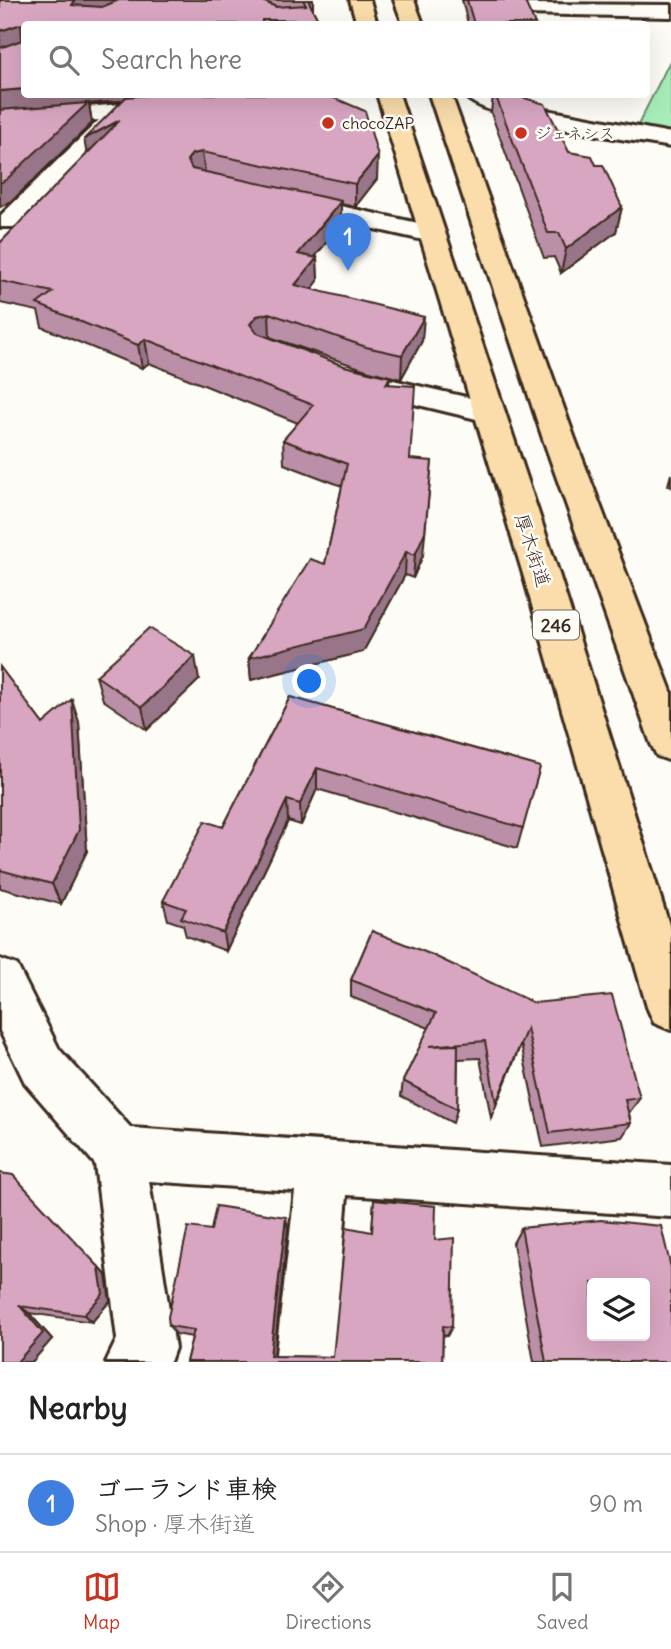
<!DOCTYPE html>
<html lang="en">
<head>
<meta charset="utf-8">
<style>
	:root { --surface:#fff; --page:#f2f2f2; --text:#222; --muted:#767676; --line:#e0e0e0; --accent:#c8321e }
	body { margin:0; font-family:Delius,"Klee One",sans-serif; background:var(--page); color:var(--text) }
	.controls { position:absolute; right:21px; bottom:21px; display:grid; overflow:hidden; border-radius:7px; box-shadow:0 7px 28px #0002 }
	.controls button { width:63px; height:63px; display:grid; place-items:center; padding:0; border:0; border-bottom:2px solid var(--line); background:var(--surface); color:var(--text); font:35px sans-serif }
	.you { position:absolute; left:310px; top:682px; width:24px; height:24px; margin:-18px; border:5px solid #fff; border-radius:50%; background:#1a73e8; box-shadow:0 0 0 10px #1a73e833 }
	.badge { display:grid; place-items:center; width:46px; height:46px; border-radius:50%; background:var(--accent); color:#fff; font-size:23px; font-weight:700 }
	.pin { position:absolute; translate:-50% -58px; filter:drop-shadow(0 2px 4px #0008) }
	.pin::after { content:''; position:absolute; top:37px; width:24px; height:21px; background:inherit; clip-path:polygon(0 0,100% 0,50% 100%) }
	.list { margin:0; padding:0; list-style:none }
	h2 { display:flex; justify-content:space-between; align-items:center; height:91px; margin:0; padding:0 28px; font-size:30px }
	h2 small { font-size:23px; font-weight:400; color:var(--muted) }
	.list li { display:grid; grid-template-columns:46px 1fr auto; gap:21px; align-items:center; box-sizing:border-box; height:98px; padding:0 28px; border-top:2px solid var(--line) }
	.list b { display:block; font-size:26px; white-space:nowrap }
	.list p { margin:0; font-size:23px; white-space:nowrap; color:var(--muted) }
	.list em { font-size:23px; font-style:normal; color:var(--muted) }
	.icon { flex:none; width:38px; height:38px; fill:none; stroke:currentColor; stroke-width:2; stroke-linecap:round; stroke-linejoin:round }
	.map { position:relative; flex:none; width:671px; height:1362px; overflow:hidden }
	.search { position:absolute; background:var(--surface); box-shadow:0 7px 28px #0002; left:21px; right:21px; top:21px; height:77px; display:flex; align-items:center; gap:18px; box-sizing:border-box; padding:0 24px; border-radius:7px; color:var(--muted); font-size:26px }
	.sheet { height:189px; background:var(--surface) }
	nav { display:flex; justify-content:space-around; align-items:center; box-sizing:border-box; height:98px; border-top:2px solid var(--line); background:var(--surface); font-size:19px; color:var(--muted) }
	nav a { display:grid; justify-items:center; gap:4px }
	nav .on { color:var(--accent) }
	.map>svg:first-child { display:block }
</style>
</head>
<body>
<div class="map">
<svg width="671" height="1362" viewBox="0 0 671 1362">
	<rect width="100%" height="100%" fill="#fdfcf7"/>
	<filter id="ink" filterUnits="userSpaceOnUse"><feTurbulence type="fractalNoise" baseFrequency=".0143" numOctaves="2"/><feDisplacementMap in="SourceGraphic" scale="14" xChannelSelector="R" yChannelSelector="G"/><feConvolveMatrix kernelMatrix="1 2 1 2 8 2 1 2 1" color-interpolation-filters="sRGB"/></filter>
	<g filter="url(#ink)">
		<path fill="#a6edba" stroke="#708c6c" stroke-width="2" d="M671,59v75l-35,-5z"/>
		<g fill="none" stroke-linecap="round" stroke-linejoin="round">
			<g stroke="#3b2a1e" stroke-width="6">
				<path id="minor" d="M528,4l143,1v12l-150,-3 -3,-4 3,-4z
					M463,94h28l34,12 146,27v14c-39,-7 -188,-25 -208,-53z
					M164,100l8,2 3,5 -3,5 -44,5 -109,110h-18v-12l98,-95 -99,9v-14z
					M290,195l151,33 4,6 -4,6 -9,2 -151,-34 -4,-5 4,-5z
					M363,373l137,32 5,7 -5,7 -11,3 -137,-33 -4,-7 4,-7z
					M0,959l17,6 42,84 72,79 540,37v52l-324,-22 -14,167h-58l20,-171 -146,-10 26,167 -5,14h-64l11,-23 -22,-175 -70,-81 -25,-52z"/>
			</g>
			<g stroke="#3b2a1e" stroke-width="6">
				<path id="highway" d="M350,0h20l7,24h-20z
					M394,0h20l9,24h-20z
					M377,94h22l160,480 112,357v99l-17,-7 -7,-16 -124,-433z
					M429,94h22l124,345 96,252v70l-14,-5 -6,-12 -108,-305z"/>
			</g>
			<use href="#minor" fill="#fdfcf7" fill-rule="evenodd"/>
			<use href="#highway" fill="#faddab" fill-rule="evenodd"/>
		</g>
		<path fill="#bb8fa7" stroke="#3b2a1e" stroke-width="2" d="M0,0l277,7 -15,-7h51v10l5,10v4h-294v70h301l52,85 -22,28 -14,-3v20l-26,33 2,1 1,23 -6,8 110,52 -21,38 -35,-9 -96,-33h-2l76,29 46,11 -1,7 21,75 13,96 -10,23 -8,-3 -42,77 -112,28 -2,-22 76,-94 17,-78 -58,-22 -1,-24 15,-17 -149,-60 -7,5 -100,-41 -4,-16 -38,-8v-60l87,-88 35,-54 -33,3 3,19 -80,78 -12,6z
			M462,0h60l13,24h-67z
			M493,94h18l58,58 27,13 26,42 -6,25 -55,41 -7,-16 -10,1 -53,-145z
			M671,474v13l-3,-2z
			M0,667l43,57 36,-2 8,129 -26,53 -61,-16z
			M96,676l103,4 -52,50 -44,-30z
			M290,697l250,70 -23,81 -200,-59 -16,36 -13,-4 -62,130 -40,-15 -3,-11 -15,-5 -5,-19 60,-74z
			M372,931l268,167 -11,15 2,10 -9,14 -79,10 -22,-103 -30,74 -11,-60 -22,1 -1,50 -4,14 -52,-27 2,-15 26,-53 -78,-31v-17z
			M0,1173l99,94 7,8 4,26 -18,21 -63,-9 23,26 -52,23z
			M374,1200l61,40 17,87 -5,9 -4,-1 -1,27h-256l6,-25 -16,-3 -7,-8 42,-96 77,-1 -14,127 59,1 39,-126z
			M521,1228l150,134h-137l-21,-119z"/>
		<path fill="#987488" stroke="#3b2a1e" stroke-width="2" d="M75,0h46l-46,24 -3,-19z
			M307,0h6v15z
			M21,24l3,15 -24,13v-21z
			M24,89v5h168l-103,10 3,19 -80,78 -12,6v-116z
			M120,120l-32,41 -4,-22z
			M202,152l3,22 -11,2 -7,-16 5,-6z
			M378,156l-1,23 -22,28v-23z
			M341,201v23l-42,53 -1,-23z
			M622,207l-6,25 -55,41 5,-24z
			M317,258l1,23 -22,28 -1,-24z
			M269,313l1,24 -12,2 -8,-15 7,-8z
			M424,317l-2,24 -21,38 1,-24z
			M145,339l4,24 -7,5 -4,-23z
			M432,461l-9,94 -10,23 2,-23z
			M406,552l-1,23 -42,77 -112,28 -2,-22z
			M195,656l4,24 -52,50 -5,-23z
			M72,699l7,23 8,129 -26,53 -9,-20z
			M317,768v21l-16,36 -1,-21z
			M287,800l1,21 -62,130 -3,-18z
			M286,1217l2,12 -15,133 -3,-6z
			M99,1267l7,8 4,26 -18,21 -8,-7z
			M20,1306l9,7 23,26 -20,23h-15z"/>
		<path fill="#d9a6c2" stroke="#3b2a1e" stroke-width="2" fill-rule="evenodd" d="M0,0h75l-3,5 30,2 17,-7h141l16,7 30,-2 -3,-5h5l10,20h-56v4h-238v65l-24,2v-43l22,-8 -1,-16 -21,7z
			M467,0h55l3,2 10,22h-61z
			M160,94h165l40,17 13,45 -23,28 -153,-32 -10,2 -5,6 5,9 149,32 -43,53 19,4 -22,27 129,32 -22,38 -36,-8 -97,-34 -12,3 -7,8 7,9 87,33 46,11 -4,7 29,2 -5,73 22,2 -7,71 -10,23 -9,-3 -42,77 -115,29 61,-99 15,5 22,-100 -64,-24 30,-35 -168,-66 -7,6 -101,-41 16,-12 -53,-11v-38l120,-123 -36,19 42,-42z
			M495,94h16l34,10 24,48 23,4 4,9h7l19,42 -56,42 -7,-16h-11z
			M88,103l-81,76 -7,4v-73z
			M149,628l46,28 -53,51 -46,-31z
			M0,667l43,57 29,-25 7,131 -27,54 -52,-14z
			M290,697l250,70 -17,61 -206,-60 -17,36 -13,-4 -64,133 -42,-15 5,-9 -23,-8 42,-80 18,6z
			M372,931l58,23 104,49 78,-8 28,103 -15,2 6,23 -81,10 -23,-105 -31,75 -11,-62 -56,5 29,-1 -1,64 -54,-28 33,-68 -85,-33z
			M0,1173l13,2 86,92 4,27 -19,21 -64,-9 23,27 -26,29h-17z
			M374,1200l62,6 -1,34 19,-2 -2,89 -9,-1 -1,36h-256l8,-32 -25,-4 -1,-9 20,-90 23,3 5,-24 70,11 -16,139 63,1 13,-130 26,5z
			M601,1220l60,6 10,42v94h-125l-25,-134zM592,1283h53v53h-53z"/>
	</g>
	<g fill="#c8321e" stroke="#fdfcf7" stroke-width="2.5">
		<circle cx="328" cy="123" r="7"/>
		<circle cx="521" cy="133" r="7"/>
	</g>
	<g text-anchor="middle" dominant-baseline="central" stroke-width="5" stroke-linejoin="round" paint-order="stroke">
		<g font-size="16" fill="#3b2a1e" stroke="#fdfcf7" text-anchor="start">
			<text x="342" y="123">chocoZAP</text>
			<text x="535" y="133">ジェネシス</text>
		</g>
		<rect fill="#fdfcf7" stroke="#75695f" stroke-width="2" x="533" y="610.5" width="46" height="29" rx="5"/>
		<g font-size="18" font-weight="bold" fill="#3b2a1e">
			<text x="556" y="625">246</text>
		</g>
		<g font-size="19" fill="#3b2a1e" stroke="#fdfcf7">
			<text transform="translate(533 550) rotate(72)">厚木街道</text>
		</g>
	</g>
</svg>
<div class="controls">
<button><svg class="icon" aria-label="layers" viewBox="0 0 24 24"><path d="M12 4l9 5-9 5-9-5zM3 14l9 5 9-5"/></svg></button>
</div>
<div class="you"></div>
<div class="pin badge" style="left:348px;top:271px;background:#3f7fe0">1</div>
<div class="search"><svg class="icon" aria-label="search" viewBox="0 0 24 24"><circle cx="10" cy="10" r="6"/><path d="M15 15l6 6"/></svg>Search here</div>
</div>
<section class="sheet">
<h2>Nearby<small></small></h2>
<ul class="list">
<li><span class="badge" style="background:#3f7fe0">1</span><div><b>ゴーランド車検</b><p>Shop · 厚木街道</p></div><em>90 m</em></li>
</ul>
</section>
<nav>
<a class="on"><svg class="icon" aria-label="map" viewBox="0 0 24 24"><path d="M3 6l6-2 6 2 6-2v14l-6 2-6-2-6 2zM9 4v14M15 6v14"/></svg>Map</a>
<a><svg class="icon" aria-label="directions" viewBox="0 0 24 24"><path d="M12 3l9 9-9 9-9-9zM9 14v-3h6M13 9l2 2-2 2"/></svg>Directions</a>
<a><svg class="icon" aria-label="saved" viewBox="0 0 24 24"><path d="M7 4h10v16l-5-4-5 4z"/></svg>Saved</a>
</nav>
</body>
</html>
